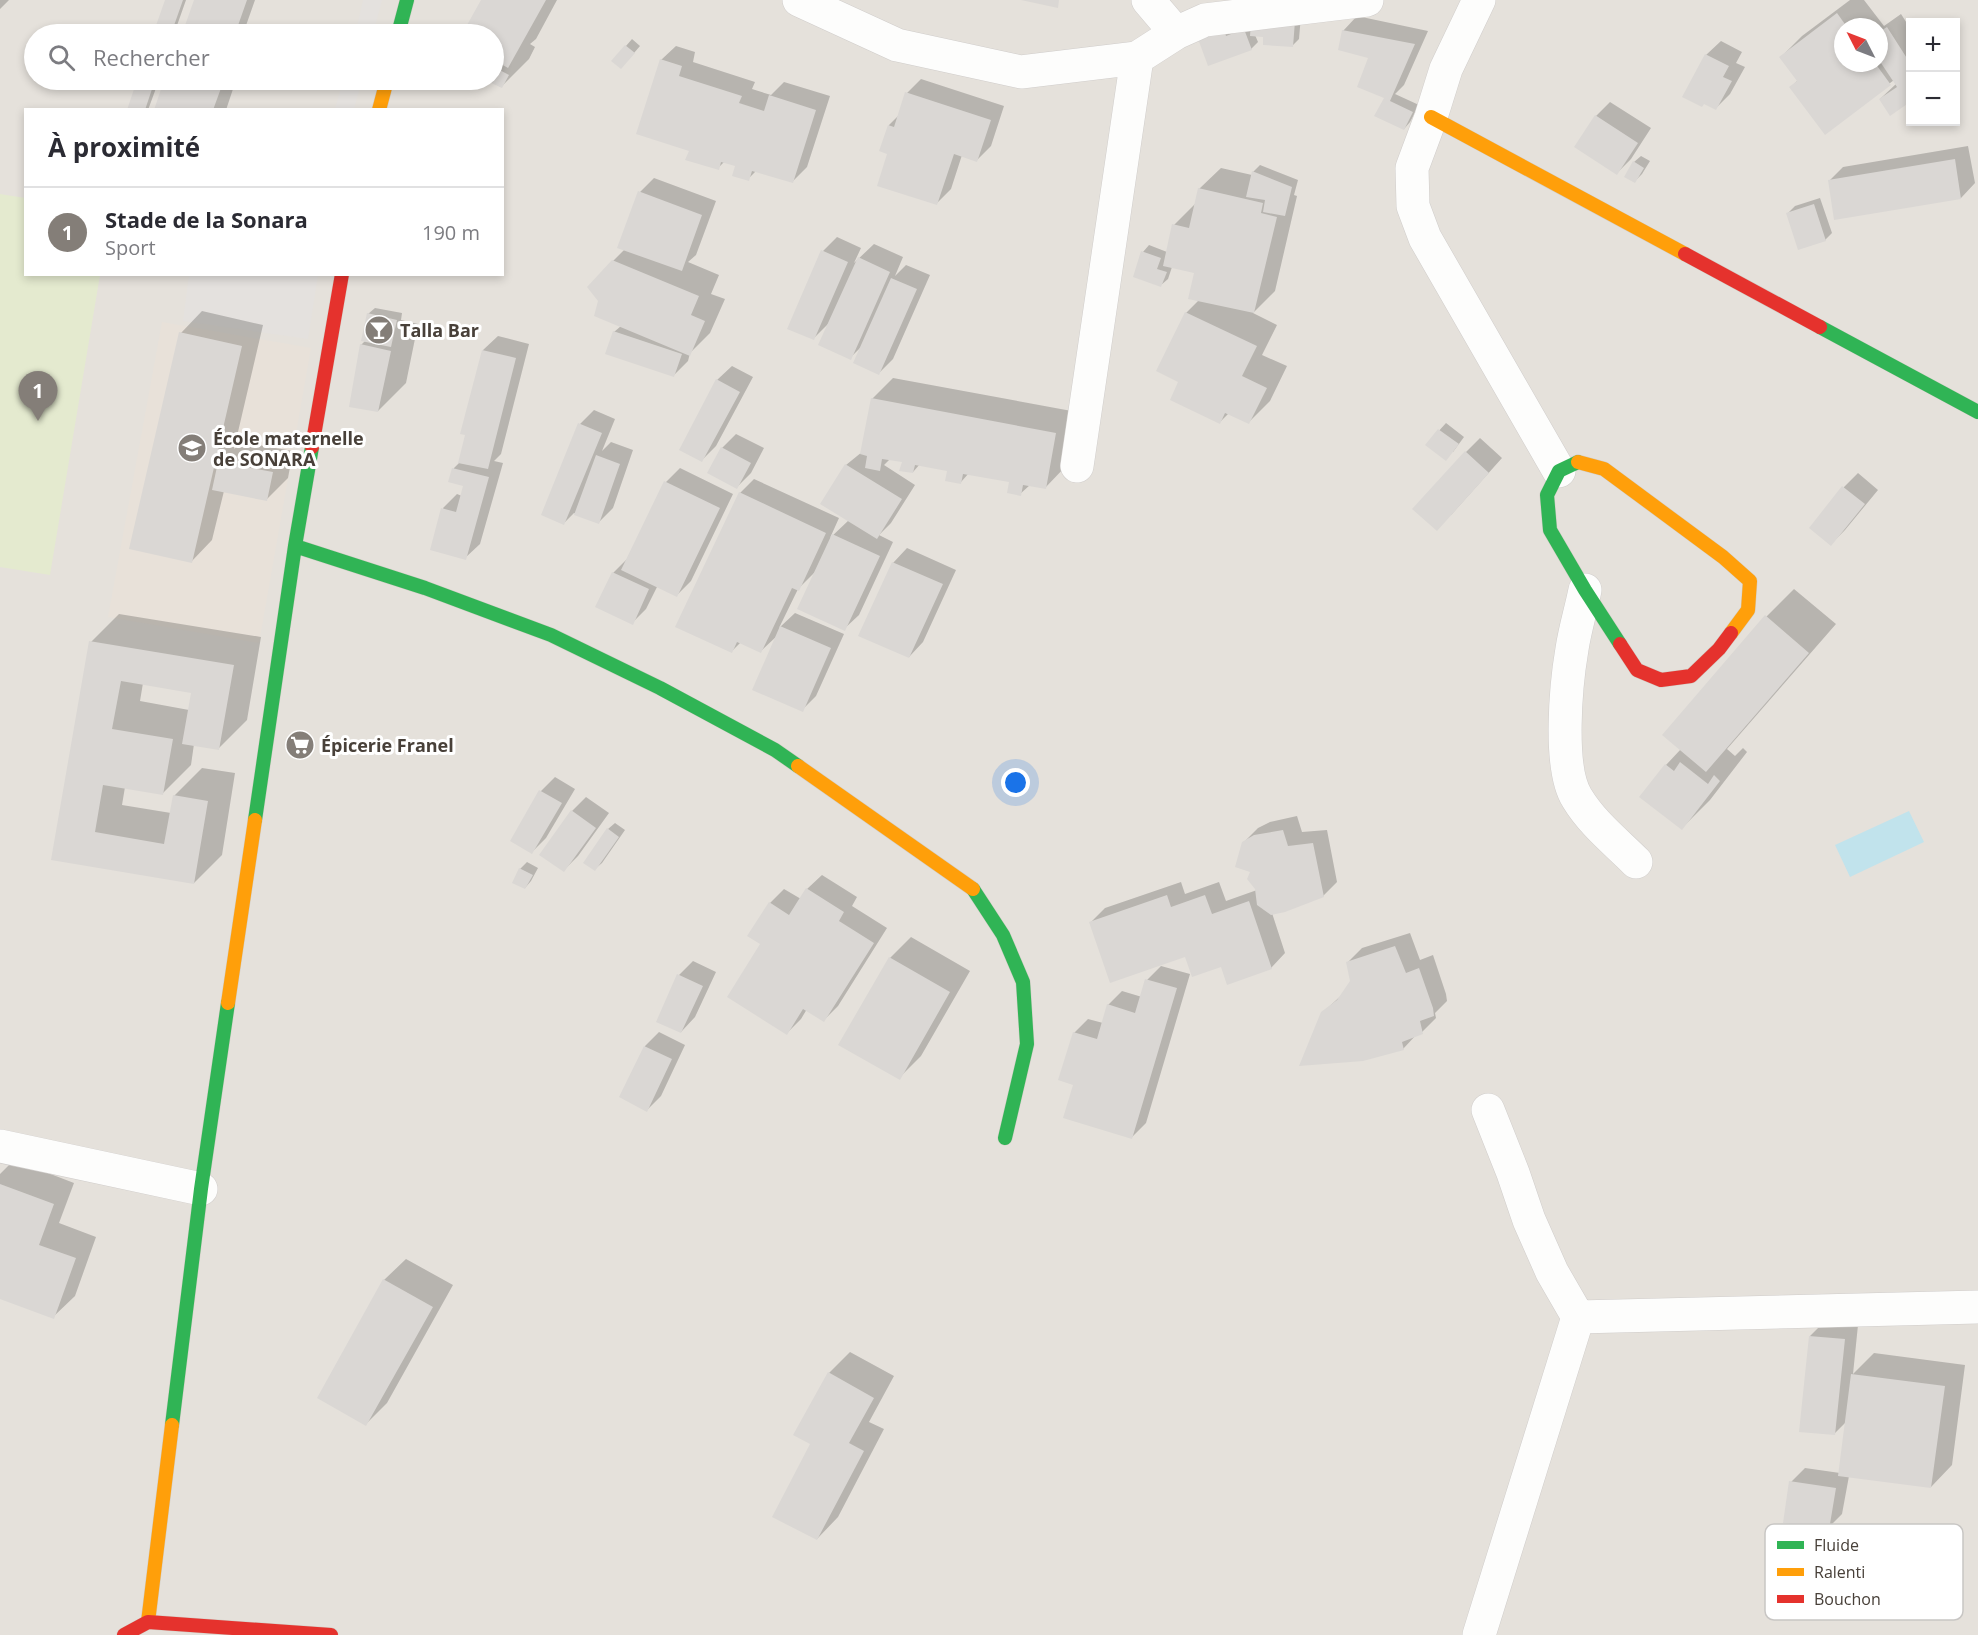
<!DOCTYPE html>
<html lang="fr">
<head>
<meta charset="utf-8">
<style>
	:root { --surface:#fff; --page:#f7f7f7; --text:#2b2b33; --muted:#7c7c81; --line:#e1e1e2; --accent:#847e78 }
	body { margin:0; font-family:"Open Sans",sans-serif; background:var(--page); color:var(--text) }
	.controls { position:absolute; right:18px; top:18px; display:grid; overflow:hidden; border-radius:0px; box-shadow:0 3px 9px #0003 }
	.controls button { width:54px; height:54px; display:grid; place-items:center; padding:0; border:0; border-bottom:2px solid var(--line); background:var(--surface); color:var(--text); font:30px sans-serif }
	.compass { position:absolute; left:1834px; top:18px; width:54px; height:54px; border-radius:50%; background:var(--surface); box-shadow:0 3px 9px #0003; rotate:312deg }
	.you { position:absolute; left:1016px; top:783px; width:21px; height:21px; margin:-15px; border:4px solid #fff; border-radius:50%; background:#1a73e8; box-shadow:0 0 0 9px #1a73e833 }
	.badge { display:grid; place-items:center; width:39px; height:39px; border-radius:50%; background:var(--accent); color:#fff; font-size:20px; font-weight:700 }
	.pin { position:absolute; translate:-50% -50px; filter:drop-shadow(0 2px 3px #0008) }
	.pin::after { content:''; position:absolute; top:32px; width:21px; height:18px; background:inherit; clip-path:polygon(0 0,100% 0,50% 100%) }
	.list { margin:0; padding:0; list-style:none }
	h2 { display:flex; justify-content:space-between; align-items:center; height:78px; margin:0; padding:0 24px; font-size:26px }
	h2 small { font-size:20px; font-weight:400; color:var(--muted) }
	.list li { display:grid; grid-template-columns:39px 1fr auto; gap:18px; align-items:center; box-sizing:border-box; height:90px; padding:0 24px; border-top:2px solid var(--line) }
	.list b { display:block; font-size:22px; white-space:nowrap }
	.list p { margin:0; font-size:20px; white-space:nowrap; color:var(--muted) }
	.list em { font-size:20px; font-style:normal; color:var(--muted) }
	.icon { flex:none; width:33px; height:33px; fill:none; stroke:currentColor; stroke-width:2; stroke-linecap:round; stroke-linejoin:round }
	.map { position:relative; flex:none; width:1978px; height:1635px; overflow:hidden }
	.search { position:absolute; background:var(--surface); box-shadow:0 3px 9px #0003; left:24px; top:24px; width:480px; height:66px; display:flex; align-items:center; gap:15px; box-sizing:border-box; padding:0 21px; border-radius:33px; color:var(--muted); font-size:22px }
	.panel { position:absolute; background:var(--surface); box-shadow:0 3px 9px #0003; left:24px; top:108px; width:480px; height:168px; border-radius:0px }
	.map>svg:first-child { display:block }
</style>
</head>
<body>
<div class="map">
<svg width="1978" height="1635" viewBox="0 0 1978 1635">
	<rect width="100%" height="100%" fill="#f2f0ed"/>
	<path fill="#e5e1db" fill-rule="evenodd" d="M0,0h1978v1635h-1978zM1910,22h46v100h-46zM1843,27h36v36h-36zM34,34h460v46h-460zM26,110h476v164h-476z"/>
	<path fill="#e8e1d9" d="M162,322l149,26 -52,295 -151,-26z"/>
	<path fill="#e4eacf" d="M0,194l25,4 1,76 74,1 -50,300 -50,-8z"/>
	<path fill="#e4e1de" d="M363,0h19l-9,34h-18z
		M343,80h19l-8,29h-19z
		M189,275h129l-10,64 -125,-18z"/>
	<path fill="#c1e3ec" d="M1909,811l15,31 -74,35 -15,-32z"/>
	<path fill="#0003" fill-rule="evenodd" d="M0,0h9l-9,9z
		M166,0h20l-12,34h-20z
		M196,0h59l-12,34h-59z
		M483,0h74l-21,39 -6,5 5,3 -6,12 -28,28 -13,-7h6v-46h-31z
		M1850,0h14l20,26 17,-12 9,14v72l-20,14 -10,-15 16,-15 -2,-4 -69,53 -34,-46 7,-7 -17,-23 21,-21zM1843,27h36v36h-36z
		M1301,15l-2,24 -6,6 -28,-10h-10l3,7 -7,7 -52,-13z
		M1357,16l71,15 -24,54 -9,9 24,11 -9,17 -6,7 -19,-31 -15,-41 -27,-26z
		M632,39l8,7 -12,14 -2,-14z
		M1721,41l21,11 -6,11 9,4 -15,27 -14,14 -10,-53z
		M676,46l19,6 -2,10 62,20 -3,7 19,6 13,-13 46,14 -23,71 -14,14 -36,-11 -9,9 -11,-14 -12,-4 -7,7 -27,-18 -30,-90z
		M921,79l83,27 -13,40 -14,14 -15,-5 -11,34 -14,14 -48,-50v-28l11,-11 7,-21z
		M139,80h20l-11,30h-20z
		M165,80h71l-10,30h-71z
		M1610,102l41,26 -20,31 -14,14 -21,-57z
		M1968,146l7,37 -14,15 -132,-17 14,-14z
		M1641,156l9,5 -8,13 -7,7 -1,-19z
		M1260,165l38,15 -4,15 3,1 -22,95 -22,22 24,12 -15,30 25,11 -17,35 -21,21 -20,-9 -10,10 -38,-42 -23,-11 28,-57 13,-13 -3,-28 -24,-5 -4,12 -7,6 -18,-33 6,-7 18,7 7,-27 21,-21 4,-15 22,-21 31,7 1,-3z
		M654,178l62,23 -20,54 -8,7 31,13 -8,19 14,5 -15,34 -20,20 -2,8 -14,14 -60,-43 7,-6 -8,-65 12,-12 15,-57z
		M1820,198l12,35 -7,7 -37,-27 7,-7z
		M837,237l24,11 -7,15 20,-19 29,13 -8,19 11,-11 24,10 -37,84 -14,14 -17,-27 -12,12 -20,-36 -16,16 9,-87z
		M375,308l27,5 -1,7 17,4 -12,59 -28,28 -17,-66 4,-4 3,-27z
		M202,311l61,14 -29,124 7,-7 52,9 -5,27 -21,21 -43,-8 -12,49 -21,22 -10,-229z
		M498,336l31,8 -28,110 -7,7 9,2 -23,81 -15,14 -22,-50 14,-14 5,2 3,-11 -15,-4 4,-13 6,-6 23,-112z
		M732,366l21,11 -37,69 -14,14 15,-80z
		M893,378l184,34 -11,54 -21,22 -15,-3 -10,9 -9,-13 -42,-8 -8,9 -12,-12 -29,-6 -7,8 -10,-11 -13,-2 -6,6 31,20 -24,38 -12,12 14,7 -34,73 -15,14 -28,-58 -18,18 -19,39 16,-15 49,21 -28,62 -14,14 -24,-75 -17,16 -20,-9 -9,9 8,-158 14,-14 85,39 -9,20 19,-18 -3,-55 16,-13 10,-53z
		M594,410l21,9 -13,32 9,-9 22,8 -20,58 -14,14 -25,-9 -10,10 16,-99z
		M1446,423l18,14 -11,15 -26,-8z
		M736,434l28,14 -13,25 -14,14 -15,-39z
		M1480,438l22,20 -51,57 15,-63z
		M680,468l53,26 -42,87 -14,14 -19,-10 -12,24 -14,14 -19,-50 14,-14 39,-77z
		M1858,473l20,17 -33,40 -14,14 13,-57z
		M907,548l49,22 -33,72 -14,15 -16,-94z
		M1794,589l42,35 -109,125 8,7 8,-8 4,4 -37,48 -28,28 -16,-63 15,-16 85,-132z
		M119,614l142,23 -14,83 -28,28 -25,-4 -3,21 -28,28 -38,-6 -3,18 49,8 3,-17 28,-28 33,5 -13,82 -28,28 -141,-24 38,-217zM143,683l50,9 -4,18 -49,-9z
		M555,777l20,12 -29,49 -14,14 9,-61z
		M586,797l23,16 -31,43 -14,14 8,-59z
		M1297,816l5,16 25,-2 10,52 -14,14 -51,17 13,40 -14,15 -49,-3 -36,-9 -95,-34 14,-14 76,-26 4,12 34,-12 7,19 31,-11 -14,-47 15,-15 12,-6z
		M615,823l10,7 -23,33 -7,6 13,-40z
		M527,862l11,6 -7,13 -6,7 -5,-19z
		M822,875l35,22 -5,9 35,22 -49,78 -14,14 -17,-11 -6,10 -14,14 -25,-89 8,-41 14,-14 17,10 6,-10z
		M1410,933l10,27 13,-5 13,39 1,7 -12,12 1,5 -14,14 -5,2 -14,15 -81,-36 22,-20 8,-12 -4,-19 14,-14z
		M911,937l59,34 -49,85 -22,22 -9,-120z
		M693,961l23,11 -21,45 -14,15 -2,-57z
		M1161,966l29,8 -44,149 -14,14 -57,-53 -1,-51 14,-14 15,4 5,-18 14,-14 20,6 5,-17z
		M659,1032l26,13 -24,51 -14,14 -2,-64z
		M14,1160l60,23 -15,40 37,14 -21,59 -22,21 -53,-20v-123z
		M406,1259l47,26 -66,118 -21,21 18,-144z
		M1824,1322l34,3 -5,49 21,-21 91,12 -13,100 -21,22 -82,-11 -7,38 -14,14 -37,-46 14,-14 35,5 7,-52 -13,13 -24,-98z
		M850,1352l44,24 -25,46 15,7 -46,88 -21,22 -5,-96 17,-70z"/>
	<path fill="#dad7d4" d="M165,0h18l-12,34h-18z
		M194,0h53l-12,34h-53z
		M481,0h65l-38,68 -14,-8v-26h-32z
		M1021,0h38l-1,8z
		M1837,13l10,14h-4v36h32l16,22 -66,50 -36,-48 8,-6 -18,-24z
		M1295,21l-2,26 -30,-2v-8l-13,-1 1,-14z
		M1223,26l3,10 18,-7 8,21 -44,16 -11,-30z
		M1887,27l23,36v39l-20,14 -11,-17 18,-12 -18,-27v-28z
		M1342,30l73,14 -25,57 23,11 -9,18 -30,-14 10,-18 -27,-11 11,-29 -30,-8z
		M625,45l10,8 -14,16 -10,-8z
		M1705,54l24,12 -6,11 9,4 -16,29 -12,-6 -2,3 -20,-10z
		M660,59l22,7 -3,10 63,20 -3,7 25,8 5,-16 47,15 -23,73 -41,-12 -3,10 -17,-5 3,-10 -14,-4 -2,8 -34,-10 4,-9 -53,-17z
		M494,67l15,8 -7,13 -17,-8h9z
		M137,80h18l-10,30h-18z
		M164,80h60l-11,30h-59z
		M905,92l86,28 -14,42 -23,-8 -17,51 -60,-19 10,-32 -8,-3 9,-26 6,2z
		M1595,115l43,28 -21,32 -43,-28z
		M1955,159l6,40 -127,21 -6,-40z
		M1633,161l11,7 -9,15 -11,-6z
		M1252,171l40,16 -7,29 -22,-4 2,-12 -19,-3z
		M1198,188l65,15 -2,10 16,4 -23,96 -66,-14 6,-26 -31,-7 9,-42 17,4z
		M638,191l64,24 -20,56 -65,-23z
		M1814,204l12,37 -28,9 -12,-37z
		M821,250l27,12 -34,78 -27,-11z
		M1141,251l20,7 -4,11 10,3 -6,15 -28,-10z
		M858,257l32,15 -39,88 -33,-15z
		M612,260l87,36 -8,19 14,6 -15,35 -96,-40 4,-15 -11,-14z
		M891,278l26,11 -38,86 -26,-12z
		M1185,312l72,34 -15,30 25,12 -18,36 -24,-11 -5,11 -50,-24 8,-18 -22,-11z
		M367,313l30,7 -6,27 -30,-6z
		M613,331l69,23 -8,23 -69,-23z
		M179,332l63,14 -50,217 -63,-14z
		M360,344l31,7 -13,61 -29,-5z
		M482,350l34,8 -28,111 -30,-6 7,-28 -5,-1z
		M716,379l24,13 -38,70 -23,-12z
		M871,398l185,35 -10,56 -23,-4 -2,11 -14,-3 2,-11 -46,-8 -2,10 -16,-3 2,-10 -32,-6 -2,8 -14,-2 3,-9 -20,-3 -2,12 -15,-3 2,-12 -7,-2z
		M578,423l24,10 -38,92 -23,-10z
		M1438,429l21,15 -13,17 -21,-16z
		M721,447l30,16 -14,26 -30,-16z
		M1465,451l24,22 -52,58 -25,-22z
		M596,455l24,9 -21,60 -25,-9z
		M218,462l55,10 -6,29 -55,-11z
		M845,464l57,35 -25,40 -57,-35z
		M452,468l37,9 -23,83 -36,-10 11,-42 15,4 7,-26 -15,-4z
		M664,481l56,27 -43,89 -56,-27z
		M1842,486l23,18 -34,42 -22,-18z
		M739,492l87,41 -27,58 -7,-3 -31,65 -24,-11 -5,11 -57,-26z
		M832,534l48,22 -35,75 -48,-22z
		M892,562l51,22 -34,74 -51,-22z
		M612,572l37,17 -16,36 -38,-18z
		M1765,615l44,38 -103,119 -44,-37z
		M780,626l51,22 -28,64 -51,-22z
		M89,641l145,24 -15,85 -37,-6 9,-51 -70,-12 -9,48 61,10 -10,56 -60,-10 -8,47 69,12 9,-49 35,6 -14,83 -143,-24z
		M1680,762l28,22 6,-9 6,6 -38,49 -43,-33 26,-33 9,7z
		M539,790l23,13 -30,51 -22,-13z
		M571,810l25,18 -32,44 -25,-17z
		M607,828l12,9 -24,34 -12,-8z
		M1283,830l5,16 25,-3 11,54 -39,15 -14,3 -14,-10 -2,-16 -8,-10 3,-7 -15,-5 7,-25 12,-7z
		M519,868l14,7 -8,14 -13,-6z
		M806,888l38,24 -5,9 35,22 -50,79 -21,-13 -16,26 -60,-38 33,-53 -13,-8 22,-34 20,13z
		M1167,895l4,12 34,-12 7,19 37,-13 23,68 -45,16 -6,-18 -29,10 -7,-20 -75,26 -21,-61z
		M1395,946l11,27 13,-5 14,40 1,8 -14,5 3,13 -21,8 2,8 -41,11 -64,5 22,-54 16,-12 13,-19 -4,-19z
		M889,957l61,35 -50,88 -62,-35z
		M677,974l26,12 -22,47 -25,-11z
		M1145,979l32,9 -45,151 -69,-21 10,-33 -15,-5 15,-48 24,7 10,-35 28,9z
		M644,1046l28,13 -25,53 -28,-15z
		M0,1184l54,20 -15,41 37,13 -22,61 -54,-20z
		M383,1279l50,28 -67,119 -49,-28z
		M1809,1336l36,3 -10,96 -36,-3z
		M828,1372l46,26 -25,45 15,8 -47,89 -45,-23 38,-73 -17,-9z
		M1851,1374l94,12 -14,102 -93,-12z
		M1789,1481l47,7 -7,42 -46,-7z"/>
	<g fill="none" stroke-linecap="round" stroke-linejoin="round">
		<g stroke="#d0cdcb" stroke-width="34">
			<path id="street" d="M799,0l98,45 124,27 116,-14 39,-25 29,-13 162,-20
				M1148,0l28,33
				M1479,0l-33,69 -15,48 -19,51 1,38 12,32 134,233
				M1077,466l60,-408
				M1585,590c-4,20 -10,39 -13,59 -6,35 -14,119 5,149 15,25 39,44 59,64
				M0,1146l201,43
				M1578,1317l400,-10
				M1479,1635l99,-318 -26,-45 -23,-52 -16,-47 -25,-63"/>
		</g>
		<g stroke="#d2cdc5" stroke-width="15">
			<path id="fast" d="M398,34l9,-34
				M1820,327l158,85
				M1578,462l-19,9 -12,24 3,35 35,60 35,54
				M295,546l130,42 126,47 109,53 115,62 23,16
				M255,820l40,-274 17,-99
				M973,889l30,46 20,47 4,62 -22,94
				M172,1425l29,-236 27,-186"/>
		</g>
		<g stroke="#d2cdc5" stroke-width="15">
			<path id="slow" d="M379,110l8,-30
				M1431,117l254,137
				M1578,462l26,7 119,88 27,24 -2,29 -17,23
				M798,766l175,123
				M228,1003l27,-183
				M148,1622l24,-197"/>
		</g>
		<g stroke="#d2cdc5" stroke-width="15">
			<path id="jam" d="M1685,254l135,73
				M312,447l30,-173
				M1620,644l17,26 24,10 30,-4 28,-27 12,-16
				M124,1635l24,-13 183,13"/>
		</g>
		<use href="#street" stroke="#fdfdfc" stroke-width="33"/>
		<use href="#fast" stroke="#30b455" stroke-width="14"/>
		<use href="#slow" stroke="#ff9f0a" stroke-width="14"/>
		<use href="#jam" stroke="#e5322d" stroke-width="14"/>
	</g>
	<defs>
		<g id="bar-disc" transform="scale(1.5)"><circle r="9.5" fill="#847e78" stroke="#fff"/><path d="M-6-5H6L.8 .8V4.5H3.5V6h-7V4.5H-.8V.8Z" fill="#fff"/></g>
		<g id="school-disc" transform="scale(1.5)"><circle r="9.5" fill="#847e78" stroke="#fff"/><path d="M0-5L7-2L0 1L-7-2ZM-4 1L0 2.5L4 1V4Q0 6-4 4Z" fill="#fff"/></g>
		<g id="supermarket-disc" transform="scale(1.5)"><circle r="9.5" fill="#847e78" stroke="#fff"/><path d="M-6-5.5h2.5l.6 2H6L4.5 2H-2.5L-4.4-4H-6ZM-1.5 3.2a1.3 1.3 0 1 0 .1 0ZM3 3.2a1.3 1.3 0 1 0 .1 0Z" fill="#fff"/></g>
	</defs>
	<g fill-rule="evenodd">
		<use href="#bar-disc" x="379" y="330"/>
		<use href="#school-disc" x="192" y="448"/>
		<use href="#supermarket-disc" x="300" y="745"/>
	</g>
	<g text-anchor="middle" dominant-baseline="central" stroke-width="6" stroke-linejoin="round" paint-order="stroke">
		<g font-size="18" font-weight="bold" fill="#484039" stroke="#fff" text-anchor="start">
			<text x="400" y="330">Talla Bar</text>
			<text x="213" y="438">École maternelle<tspan x="213" dy="21">de SONARA</tspan></text>
			<text x="321" y="745">Épicerie Franel</text>
		</g>
	</g>
	<rect x="1765" y="1524" width="198" height="96" rx="9" fill="#fff" stroke="#c8c6c4" stroke-width="1.5"/>
	<rect x="1777" y="1541" width="27" height="8" fill="#30b455"/>
	<rect x="1777" y="1568" width="27" height="8" fill="#ff9f0a"/>
	<rect x="1777" y="1595" width="27" height="8" fill="#e5322d"/>
	<g font-size="16" fill="#484039">
		<text x="1814" y="1551">Fluide</text>
		<text x="1814" y="1578">Ralenti</text>
		<text x="1814" y="1605">Bouchon</text>
	</g>
</svg>
<div class="controls">
<button>+</button>
<button>−</button>
</div>
<svg class="compass" viewBox="-18 -18 36 36"><path d="M0-13l5 13h-10z" fill="#e53935"/><path d="M0 13l5-13h-10z" fill="#7c7c81"/></svg>
<div class="you"></div>
<div class="pin badge" style="left:38px;top:421px">1</div>
<div class="search"><svg class="icon" aria-label="search" viewBox="0 0 24 24"><circle cx="10" cy="10" r="6"/><path d="M15 15l6 6"/></svg>Rechercher</div>
<section class="panel">
<h2>À proximité<small></small></h2>
<ul class="list">
<li><span class="badge">1</span><div><b>Stade de la Sonara</b><p>Sport</p></div><em>190 m</em></li>
</ul>
</section>
</div>
</body>
</html>
